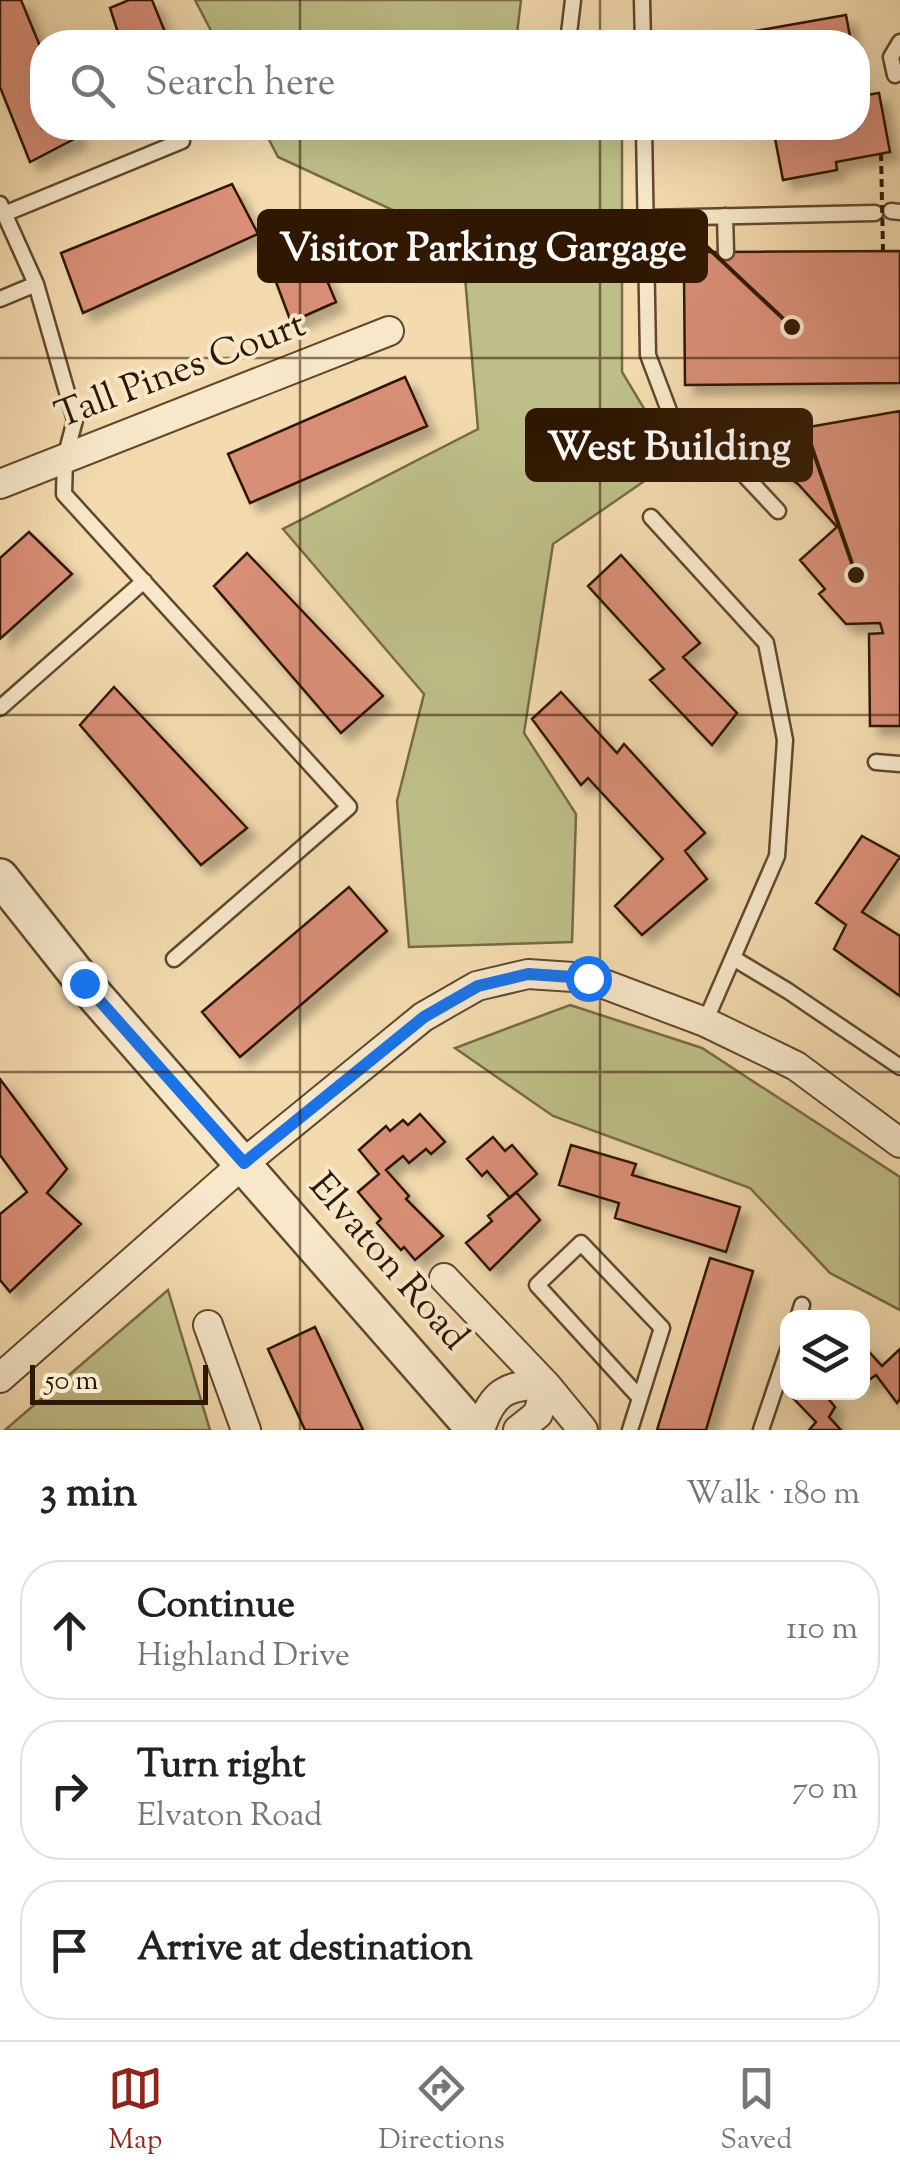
<!DOCTYPE html>
<html lang="en">
<head>
<meta charset="utf-8">
<style>
	:root { --surface:#fff; --page:#f2f2f2; --text:#222; --muted:#767676; --line:#e0e0e0; --accent:#8f2418 }
	body { margin:0; font-family:"Sorts Mill Goudy",serif; background:var(--page); color:var(--text) }
	.controls { position:absolute; right:30px; bottom:30px; display:grid; overflow:hidden; border-radius:20px; box-shadow:0 10px 40px #0002 }
	.controls button { width:90px; height:90px; display:grid; place-items:center; padding:0; border:0; border-bottom:2px solid var(--line); background:var(--surface); color:var(--text); font:50px sans-serif }
	.scale { position:absolute; left:30px; bottom:25px; width:178px; box-sizing:border-box; padding-left:10px; border:5px solid #301701; border-top:0; font-size:28px; line-height:35px; white-space:nowrap; color:#301701; -webkit-text-stroke:8px #f7e8cb; paint-order:stroke }
	.stop { position:absolute; width:30px; height:30px; margin:-22px; border:8px solid #1a73e8; border-radius:50%; background:#fff }
	.stop.end { background:#1a73e8; border-color:#fff; box-shadow:0 2px 10px #0008 }
	.list { margin:0; padding:0; list-style:none }
	h2 { display:flex; justify-content:space-between; align-items:center; height:130px; margin:0; padding:0 40px; font-size:42px }
	h2 small { font-size:32px; font-weight:400; color:var(--muted) }
	.list li { display:grid; grid-template-columns:65px 1fr auto; gap:30px; align-items:center; box-sizing:border-box; height:140px; margin:0 20px 20px; padding:0 20px; border:2px solid var(--line); border-radius:40px }
	.list b { display:block; font-size:38px; white-space:nowrap }
	.list p { margin:0; font-size:32px; white-space:nowrap; color:var(--muted) }
	.list em { font-size:32px; font-style:normal; color:var(--muted) }
	.icon { flex:none; width:55px; height:55px; fill:none; stroke:currentColor; stroke-width:2; stroke-linecap:round; stroke-linejoin:round }
	.map { position:relative; flex:none; width:900px; height:1430px; overflow:hidden }
	.search { position:absolute; background:var(--surface); box-shadow:0 10px 40px #0002; left:30px; right:30px; top:30px; height:110px; display:flex; align-items:center; gap:25px; box-sizing:border-box; padding:0 35px; border-radius:40px; color:var(--muted); font-size:38px }
	.sheet { height:610px; background:var(--surface) }
	nav { display:flex; justify-content:space-around; align-items:center; box-sizing:border-box; height:140px; border-top:2px solid var(--line); background:var(--surface); font-size:28px; color:var(--muted) }
	nav a { display:grid; justify-items:center; gap:5px }
	nav .on { color:var(--accent) }
	.map>svg:first-child { display:block }
</style>
</head>
<body>
<div class="map">
<svg width="900" height="1430" viewBox="0 0 900 1430">
	<defs>
		<filter id="shadow"><feDropShadow dx="9" dy="9" stdDeviation="5" flood-color="#0004"/></filter>
	</defs>
	<rect width="100%" height="100%" fill="#f3dbaf"/>
	<filter id="stains"><feTurbulence type="fractalNoise" baseFrequency=".002" numOctaves="4"/><feColorMatrix values="0 0 0 0 .2 0 0 0 0 .09 0 0 0 0 .02 0 0 0 .5 -.17"/></filter>
	<radialGradient id="worn" r=".72"><stop offset=".6" stop-color="#630" stop-opacity="0"/><stop offset="1" stop-color="#630" stop-opacity=".3"/></radialGradient>
	<path fill="#bebf88" stroke="#776b44" stroke-width="2.5" d="M195,0h326l-5,42h-299z
		M263,128h359v244l53,88 -122,84 -29,189 52,81 -4,128 -163,5 -12,-146 27,-107 -141,-165 195,-100 -16,-187 -184,-85z
		M570,1005l132,43 198,129v133l-70,-37 -80,-85 -197,-72 -98,-68z
		M168,1290l42,140h-205z"/>
	<path fill="#d88e77" stroke="#301701" stroke-width="2.5" filter="url(#shadow)" d="M0,0h21l21,51v77h32l4,9 -48,25 -30,-75z
		M129,0h23l17,42h-48l-11,-34z
		M846,15l5,27h-94l-2,-11z
		M858,80l3,16 18,-3 11,59 -54,10 1,8 -54,10 -10,-52h85z
		M232,184l26,50 -175,79 -22,-60z
		M298,211l38,91 -45,20 -33,-88z
		M900,251v132l-215,2 -1,-113 20,-1v-19z
		M405,377l22,49 -177,77 -22,-49z
		M900,411v315h-30l-1,-92 14,-1 -3,-10 -34,1 -27,-30 6,-5 -25,-29 37,-33 -39,-43 -42,-29 -4,-18z
		M29,532l43,42 -72,65v-81z
		M247,553l136,143 -42,37 -127,-147z
		M621,555l79,88 -17,14 54,56 -25,32 -62,-65 14,-11 -76,-83z
		M114,687l133,141 -46,37 -121,-140z
		M561,692l56,61 7,-9 81,89 -20,18 22,28 -65,56 -27,-29 48,-47 -75,-81 -7,7 -49,-66z
		M862,836l38,21 -38,55 38,24v60l-66,-47 12,-24 -30,-22z
		M349,887l38,44 -147,126 -38,-45z
		M0,1079l67,90 -20,24 34,31 -71,68 -10,-12v-66l27,-22 -27,-37z
		M420,1114l25,28 -14,12 -5,-5 -17,14 -6,-7 -17,14 23,26 -3,3 37,37 -28,24 -11,-13 -3,3 -24,-27 4,-4 -23,-27 21,-18 -20,-24 27,-24 4,5 13,-11 5,5z
		M493,1137l12,14 7,-6 25,29 -27,24 -23,-27 -5,5 -15,-17z
		M571,1145l65,19 -4,11 108,32 -14,45 -111,-34 4,-15 -60,-18z
		M516,1192l24,28 -50,50 -24,-27 26,-22 -4,-5z
		M710,1258l43,13 -47,159h-49z
		M315,1327l48,103h-58l-37,-81z
		M862,1344l20,22 18,-17v50l-3,4 -21,-28 -14,10z
		M797,1392h26l12,15 -6,10 12,13h-32l7,-8 -23,-24z"/>
	<g fill="none" stroke-linecap="round" stroke-linejoin="round">
		<g stroke="#61482c" stroke-width="19">
			<path id="service" d="M642,0l1,42
				M568,42l5,-42
				M895,75l-4,-18 9,-15
				M644,128l4,227 23,61 62,47 45,48
				M0,204l36,80 39,136 -10,38 -1,36 285,313 -175,152
				M891,211l9,1
				M4,214l178,-73
				M725,216l1,36
				M646,218l229,-5
				M0,299l36,-15
				M651,517l115,126 19,97 -8,116 -72,166
				M0,708l144,-127
				M876,762l24,2
				M733,958l55,33 112,76
				M798,1318l4,-13
				M630,1430l32,-102 -81,-85 -44,42 103,113
				M761,1430l27,-80"/>
		</g>
		<g stroke="#61482c" stroke-width="32">
			<path id="minor" d="M0,484l389,-153
				M444,1278l102,107 37,45
				M208,1325l38,105
				M0,1378l244,-215 179,-146 54,-31 51,-12 60,4 117,44 91,44 104,77
				M480,1430c12,-38 27,-46 66,-45l-8,29 -20,16"/>
		</g>
		<g stroke="#61482c" stroke-width="40">
			<path id="tertiary" d="M0,877l84,106 391,447"/>
		</g>
		<use href="#service" stroke="#f7e8cb" stroke-width="14"/>
		<use href="#minor" stroke="#f7e8cb" stroke-width="28"/>
		<use href="#tertiary" stroke="#f7e8cb" stroke-width="35"/>
		<path stroke="#301701" stroke-width="4" stroke-dasharray="8 5" stroke-linecap="butt" d="M881,153l2,98"/>
	</g>
	<g fill="none" stroke-linecap="round" stroke-linejoin="round">
		<path stroke="#1a73e8" stroke-width="12" d="M84,983l160,180 180,-146 54,-31 50,-12 60,4"/>
	</g>
	<path fill="none" stroke="#301701" stroke-width="2.5" stroke-opacity="0.55" d="M300,0v42M600,0v42M300,128v1302M600,128v1302M0,358h900M0,715h900M0,1072h900"/>
	<g text-anchor="middle" dominant-baseline="central" stroke-width="8" stroke-linejoin="round" paint-order="stroke">
		<g font-size="38" fill="#301701" stroke="#f7e8cb">
			<text transform="translate(181 372) rotate(-21)">Tall Pines Court</text>
			<text transform="translate(387 1263) rotate(49)">Elvaton Road</text>
		</g>
	</g>
	<path fill="none" stroke="#301701" stroke-width="4" d="M792 327L706 246M856 575L811 445"/>
	<g fill="#301701" stroke="#f7e8cb" stroke-width="4">
		<circle cx="792" cy="327" r="10"/>
		<circle cx="856" cy="575" r="10"/>
	</g>
	<g fill="#301701" stroke="#301701" stroke-width="4">
		<rect x="259" y="211" width="447" height="70" rx="10"/>
		<rect x="527" y="410" width="284" height="70" rx="10"/>
	</g>
	<g font-size="40" text-anchor="middle" font-weight="bold" fill="#fff">
		<text x="483" y="260">Visitor Parking Gargage</text>
		<text x="669" y="459">West Building</text>
	</g>
	<rect width="100%" height="100%" filter="url(#stains)"/>
	<rect width="100%" height="100%" fill="url(#worn)"/>
</svg>
<div class="controls">
<button><svg class="icon" aria-label="layers" viewBox="0 0 24 24"><path d="M12 4l9 5-9 5-9-5zM3 14l9 5 9-5"/></svg></button>
</div>
<div class="scale">50 m</div>
<div class="stop" style="left:588px;top:978px"></div>
<div class="stop end" style="left:84px;top:983px"></div>
<div class="search"><svg class="icon" aria-label="search" viewBox="0 0 24 24"><circle cx="10" cy="10" r="6"/><path d="M15 15l6 6"/></svg>Search here</div>
</div>
<section class="sheet">
<h2>3 min<small>Walk · 180 m</small></h2>
<ul class="list">
<li><svg class="icon" aria-label="ahead" viewBox="0 0 24 24"><path d="M12 20V5M6 11l6-6 6 6"/></svg><div><b>Continue</b><p>Highland Drive</p></div><em>110 m</em></li>
<li><svg class="icon" aria-label="right" viewBox="0 0 24 24"><path d="M7 20v-9h11M14 6l5 5-5 5"/></svg><div><b>Turn right</b><p>Elvaton Road</p></div><em>70 m</em></li>
<li><svg class="icon" aria-label="arrive" viewBox="0 0 24 24"><path d="M6 21V4h12l-3 4 3 4H6"/></svg><div><b>Arrive at destination</b></div></li>
</ul>
</section>
<nav>
<a class="on"><svg class="icon" aria-label="map" viewBox="0 0 24 24"><path d="M3 6l6-2 6 2 6-2v14l-6 2-6-2-6 2zM9 4v14M15 6v14"/></svg>Map</a>
<a><svg class="icon" aria-label="directions" viewBox="0 0 24 24"><path d="M12 3l9 9-9 9-9-9zM9 14v-3h6M13 9l2 2-2 2"/></svg>Directions</a>
<a><svg class="icon" aria-label="saved" viewBox="0 0 24 24"><path d="M7 4h10v16l-5-4-5 4z"/></svg>Saved</a>
</nav>
</body>
</html>
